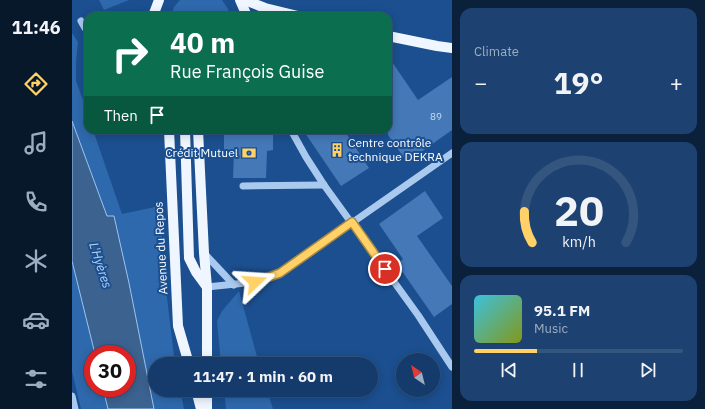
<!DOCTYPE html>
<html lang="en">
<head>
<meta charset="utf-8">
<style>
	:root { --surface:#143b6b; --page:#1d4271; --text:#f1f3f6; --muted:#9dadc1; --line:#33557e; --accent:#ffd166 }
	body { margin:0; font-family:"IBM Plex Sans",sans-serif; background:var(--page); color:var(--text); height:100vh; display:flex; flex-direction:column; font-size:15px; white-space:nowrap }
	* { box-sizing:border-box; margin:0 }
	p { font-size:13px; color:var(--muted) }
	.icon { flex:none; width:22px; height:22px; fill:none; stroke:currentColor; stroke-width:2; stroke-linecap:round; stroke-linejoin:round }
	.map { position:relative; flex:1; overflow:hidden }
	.details { display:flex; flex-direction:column; gap:8px; padding:8px; background:#0b203b; width:253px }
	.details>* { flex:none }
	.top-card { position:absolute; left:12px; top:12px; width:308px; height:122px; border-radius:12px; box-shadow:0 2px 10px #0003,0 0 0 1px var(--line); background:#0b6e4f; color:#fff; overflow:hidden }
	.needle { width:26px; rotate:325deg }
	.buttons { position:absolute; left:324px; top:353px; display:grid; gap:8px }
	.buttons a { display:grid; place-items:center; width:44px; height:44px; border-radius:50%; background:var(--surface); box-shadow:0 2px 10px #0003,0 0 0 1px var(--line); font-size:20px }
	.speed { position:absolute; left:12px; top:345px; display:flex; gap:8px; font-size:20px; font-weight:700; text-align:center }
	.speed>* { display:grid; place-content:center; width:52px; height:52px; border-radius:50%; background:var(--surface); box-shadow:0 2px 10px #0003,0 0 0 1px var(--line); line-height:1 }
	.speed .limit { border:6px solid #d22; background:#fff; color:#111 }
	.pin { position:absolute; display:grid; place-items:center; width:34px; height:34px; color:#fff; margin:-17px; border:2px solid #fff; border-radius:50%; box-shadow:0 1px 4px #0007 }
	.me { position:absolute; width:44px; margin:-22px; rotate:70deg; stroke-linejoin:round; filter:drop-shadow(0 0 3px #0008) }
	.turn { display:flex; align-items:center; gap:14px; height:84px; padding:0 20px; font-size:18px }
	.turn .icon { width:52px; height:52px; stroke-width:2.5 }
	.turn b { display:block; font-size:28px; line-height:34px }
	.then { display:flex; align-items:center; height:38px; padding:0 20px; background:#0003; gap:8px; font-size:15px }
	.big { font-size:30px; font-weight:700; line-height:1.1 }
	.details .card { flex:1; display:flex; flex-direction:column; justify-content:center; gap:6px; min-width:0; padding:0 14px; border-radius:12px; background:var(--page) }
	.details .dial { align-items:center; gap:0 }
	.dial svg { height:104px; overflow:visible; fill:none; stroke:var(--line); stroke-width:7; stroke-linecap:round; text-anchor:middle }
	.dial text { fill:var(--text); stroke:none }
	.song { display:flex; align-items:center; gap:12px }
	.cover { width:48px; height:48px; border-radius:6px; background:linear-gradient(135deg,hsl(190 70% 55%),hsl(70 70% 35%)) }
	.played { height:4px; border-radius:2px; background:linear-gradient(90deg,var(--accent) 30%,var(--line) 30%) }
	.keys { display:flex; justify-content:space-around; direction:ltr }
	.heat { display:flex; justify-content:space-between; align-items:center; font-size:22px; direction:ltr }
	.trip { position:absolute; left:76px; top:357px; width:230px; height:40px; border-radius:20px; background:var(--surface); box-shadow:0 2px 10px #0003,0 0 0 1px var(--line); font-weight:700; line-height:40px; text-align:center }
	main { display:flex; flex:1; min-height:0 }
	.dock { display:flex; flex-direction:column; width:72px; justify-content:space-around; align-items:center; background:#08182b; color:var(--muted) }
	.dock .icon { width:28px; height:28px }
	.dock .active { color:var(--accent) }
	.dock b { font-size:18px; color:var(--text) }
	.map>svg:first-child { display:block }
</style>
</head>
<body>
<main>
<nav class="dock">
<b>11:46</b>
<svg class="icon active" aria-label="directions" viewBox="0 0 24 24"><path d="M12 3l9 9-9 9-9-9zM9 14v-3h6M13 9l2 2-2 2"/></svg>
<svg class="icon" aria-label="music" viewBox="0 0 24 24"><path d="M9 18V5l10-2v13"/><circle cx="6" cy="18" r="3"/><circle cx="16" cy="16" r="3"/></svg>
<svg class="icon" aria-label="phone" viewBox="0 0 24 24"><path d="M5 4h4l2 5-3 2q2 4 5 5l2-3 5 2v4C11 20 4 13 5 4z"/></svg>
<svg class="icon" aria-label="climate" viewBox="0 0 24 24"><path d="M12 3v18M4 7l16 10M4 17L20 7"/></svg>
<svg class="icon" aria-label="car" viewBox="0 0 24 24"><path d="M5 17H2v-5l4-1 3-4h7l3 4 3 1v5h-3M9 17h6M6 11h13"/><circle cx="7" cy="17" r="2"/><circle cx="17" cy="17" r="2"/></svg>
<svg class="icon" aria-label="filters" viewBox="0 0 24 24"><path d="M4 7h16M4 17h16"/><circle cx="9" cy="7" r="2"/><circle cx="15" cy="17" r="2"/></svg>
</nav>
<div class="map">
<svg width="380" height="409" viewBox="0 0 380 409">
	<rect width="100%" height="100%" fill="#1b4f8f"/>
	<g fill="#2e69ad">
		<polygon points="27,0 57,0 32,10"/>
		<polygon points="108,0 150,0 156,9 158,16 99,16 102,7"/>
		<polygon points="0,33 6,42 4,62 4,81 16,114 16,130 21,130 50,214 92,205 90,237 93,281 103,364 83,364 83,390 108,390 112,409 81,409 42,216 35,217 0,121"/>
		<polygon points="0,261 23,354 21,354 21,388 31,388 36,409 9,409 0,371"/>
		<polygon points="167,291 186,360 187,364 149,364 145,321 150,311"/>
		<polygon points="152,390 195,390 201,409 154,409"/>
	</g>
	<polygon fill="#3c6290" stroke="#9cc4f0" points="0,121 35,216 42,216 57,283 82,409 36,409 31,388 55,388 55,354 23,354 0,261"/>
	<g fill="#4478b7">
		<polygon points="316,56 346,100 380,77 380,130 335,162 316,135"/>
		<polygon points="152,130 201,130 201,150 195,151 194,178 161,178 162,151 152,152"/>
		<polygon points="231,130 272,130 297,168 269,186"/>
		<polygon points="353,191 371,218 345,236 380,286 380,304 362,317 325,264 331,259 307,224"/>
	</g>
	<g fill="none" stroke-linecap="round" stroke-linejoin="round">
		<g stroke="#a9c9ee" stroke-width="7">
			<polyline points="9,21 13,28 16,31"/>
			<polyline points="219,130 234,157 252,185 346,315 380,367"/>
			<polyline points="171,186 252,185"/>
			<polyline points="132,253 162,285"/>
			<polyline points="135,287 183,282 208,273 380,153"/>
			<polyline points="0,396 3,409"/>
		</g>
		<g stroke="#f0f6ff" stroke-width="10">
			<polyline points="168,0 175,16"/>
			<polyline points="173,0 193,8 226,16"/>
			<polyline points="81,16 87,0"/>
			<polyline points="316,36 365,46 380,48"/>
			<polyline points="97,130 106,326 117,364"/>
			<polyline points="113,130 117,258 124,272 135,287"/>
			<polyline points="126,130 132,253 135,287 135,364"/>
			<polyline points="124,390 129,409"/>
			<polyline points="135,390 135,409"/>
		</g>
	</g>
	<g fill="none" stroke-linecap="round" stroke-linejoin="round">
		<defs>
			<polyline id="route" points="183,282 208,273 280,222 313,269"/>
		</defs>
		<use href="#route" stroke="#a68842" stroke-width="10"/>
		<use href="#route" stroke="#ffd166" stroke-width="7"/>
	</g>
	<defs>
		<symbol id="building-bare" viewBox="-9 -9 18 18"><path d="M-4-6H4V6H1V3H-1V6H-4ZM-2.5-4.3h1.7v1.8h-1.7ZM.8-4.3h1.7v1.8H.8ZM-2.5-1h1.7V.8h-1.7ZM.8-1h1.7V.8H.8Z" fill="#ffd166" stroke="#1b4f8f" stroke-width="2.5" paint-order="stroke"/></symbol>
		<symbol id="bank-bare" viewBox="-9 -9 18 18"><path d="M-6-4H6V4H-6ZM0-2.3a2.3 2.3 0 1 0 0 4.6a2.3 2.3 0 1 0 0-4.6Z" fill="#ffd166" stroke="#1b4f8f" stroke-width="2.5" paint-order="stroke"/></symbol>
	</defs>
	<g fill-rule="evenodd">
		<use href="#building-bare" x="255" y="140" width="20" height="20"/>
		<use href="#bank-bare" x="167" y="143" width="20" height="20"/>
	</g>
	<g text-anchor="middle" stroke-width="4" stroke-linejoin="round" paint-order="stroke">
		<g font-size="10" fill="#d0dded">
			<text x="364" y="120">89</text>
		</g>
		<g font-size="12" fill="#fff" stroke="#1b4f8f" text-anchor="start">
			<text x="276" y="147">Centre contrôle<tspan x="276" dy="14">technique DEKRA</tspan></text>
			<text x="166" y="157" text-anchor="end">Crédit Mutuel</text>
		</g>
		<g font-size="12" fill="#fff" stroke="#1b4f8f">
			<text transform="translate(89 248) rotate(-93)" y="4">Avenue du Repos</text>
		</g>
		<g font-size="13" font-style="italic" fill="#b5d3f5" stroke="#1b4f8f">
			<text transform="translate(29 265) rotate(72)" y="5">L'Hyères</text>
		</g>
	</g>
</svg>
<div class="buttons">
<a><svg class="needle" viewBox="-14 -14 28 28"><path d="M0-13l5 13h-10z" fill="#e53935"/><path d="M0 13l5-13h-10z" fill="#9dadc1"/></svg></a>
</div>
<div class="speed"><div class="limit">30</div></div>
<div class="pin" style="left:313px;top:269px;background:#d93025"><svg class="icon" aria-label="arrive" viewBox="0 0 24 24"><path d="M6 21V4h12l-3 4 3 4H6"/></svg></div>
<svg class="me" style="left:183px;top:282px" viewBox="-20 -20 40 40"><path d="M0-17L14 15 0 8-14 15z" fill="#ffd166" stroke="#fff" stroke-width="4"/></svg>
<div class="trip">11:47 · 1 min · 60 m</div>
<div class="top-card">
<div class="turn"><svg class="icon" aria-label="right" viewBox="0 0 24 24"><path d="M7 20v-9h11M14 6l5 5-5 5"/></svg><div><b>40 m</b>Rue François Guise</div></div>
<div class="then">Then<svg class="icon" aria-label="arrive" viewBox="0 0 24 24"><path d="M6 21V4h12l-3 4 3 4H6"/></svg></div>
</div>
</div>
<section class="details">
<div class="card"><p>Climate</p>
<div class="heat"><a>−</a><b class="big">19°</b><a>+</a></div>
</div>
<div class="card dial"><svg viewBox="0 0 100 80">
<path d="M14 69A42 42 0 1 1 86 69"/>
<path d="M14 69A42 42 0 0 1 8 45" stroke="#ffd166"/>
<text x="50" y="56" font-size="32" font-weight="700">20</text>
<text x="50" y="72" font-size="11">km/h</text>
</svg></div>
<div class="card">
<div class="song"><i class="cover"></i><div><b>95.1 FM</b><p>Music</p></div></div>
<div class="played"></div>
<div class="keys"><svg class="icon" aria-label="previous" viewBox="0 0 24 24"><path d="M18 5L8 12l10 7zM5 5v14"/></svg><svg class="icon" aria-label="pause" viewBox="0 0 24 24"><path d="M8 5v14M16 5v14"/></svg><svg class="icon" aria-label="next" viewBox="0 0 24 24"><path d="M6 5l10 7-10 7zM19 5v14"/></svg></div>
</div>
</section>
</main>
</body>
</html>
